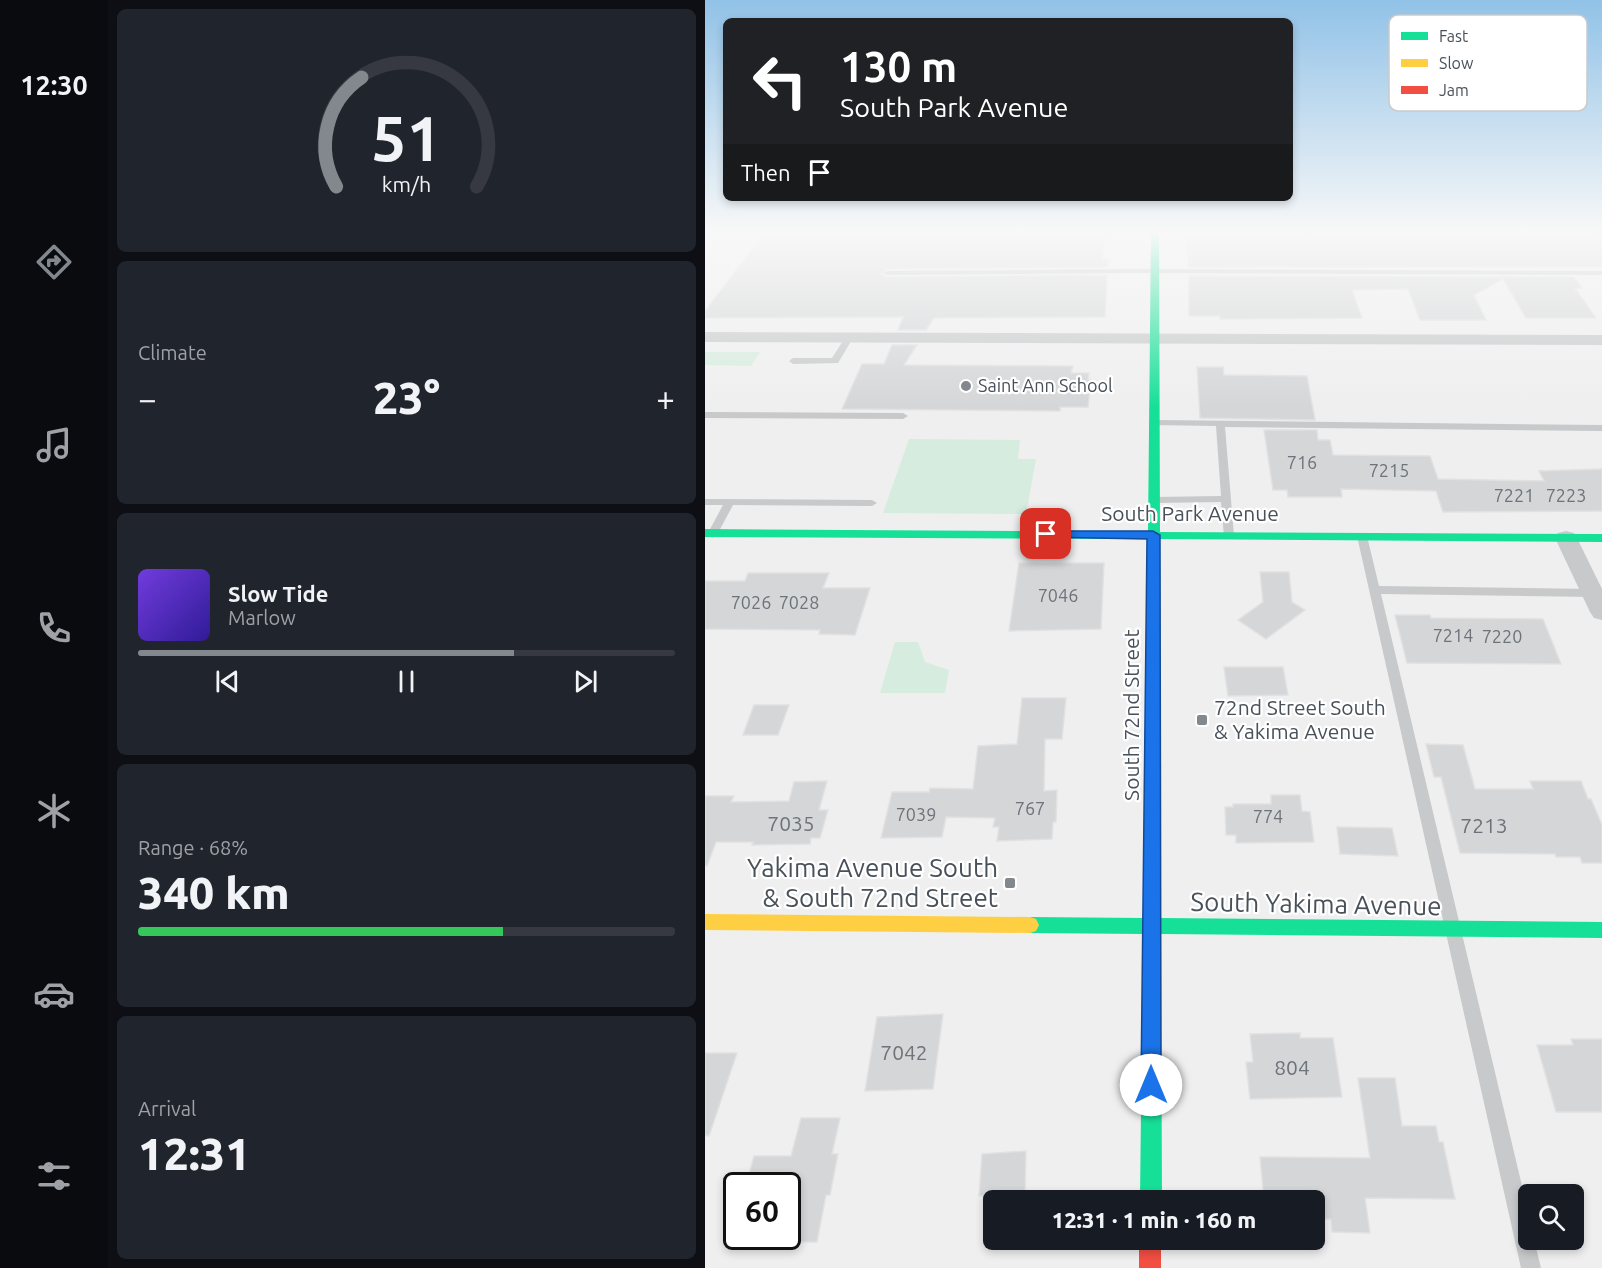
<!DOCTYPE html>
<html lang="en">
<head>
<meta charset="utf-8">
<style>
	:root { --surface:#171b24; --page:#20242c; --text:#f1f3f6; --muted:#9ea1a6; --line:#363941; --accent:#82888e }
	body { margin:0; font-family:Ubuntu,sans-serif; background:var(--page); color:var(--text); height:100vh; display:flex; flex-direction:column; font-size:22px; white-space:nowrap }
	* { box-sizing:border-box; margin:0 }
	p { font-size:20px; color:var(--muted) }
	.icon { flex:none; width:33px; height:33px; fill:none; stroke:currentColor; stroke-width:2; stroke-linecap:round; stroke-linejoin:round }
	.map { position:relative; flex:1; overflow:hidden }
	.sheet { display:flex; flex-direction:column; gap:9px; padding:9px; background:#0d0f14; width:597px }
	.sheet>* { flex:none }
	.top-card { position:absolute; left:18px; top:18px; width:570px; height:183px; border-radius:9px; box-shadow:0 3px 9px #0003; background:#202124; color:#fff; overflow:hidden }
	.fabs { position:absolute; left:813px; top:1184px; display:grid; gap:12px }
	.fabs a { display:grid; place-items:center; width:66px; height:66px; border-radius:9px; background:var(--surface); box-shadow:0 3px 9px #0003; font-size:30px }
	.speed { position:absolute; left:18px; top:1172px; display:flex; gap:12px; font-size:30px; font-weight:700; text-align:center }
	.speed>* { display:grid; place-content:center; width:78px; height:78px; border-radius:50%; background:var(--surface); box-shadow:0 3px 9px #0003; line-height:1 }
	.speed .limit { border:3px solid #111; border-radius:9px; background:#fff; color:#111 }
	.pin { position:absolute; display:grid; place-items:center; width:51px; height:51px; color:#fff; margin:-26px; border-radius:12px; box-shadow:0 3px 9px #0006 }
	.me { position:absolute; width:66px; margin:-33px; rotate:0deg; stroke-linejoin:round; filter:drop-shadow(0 0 4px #0008) }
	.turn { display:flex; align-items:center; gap:21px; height:126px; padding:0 18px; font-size:27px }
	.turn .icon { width:78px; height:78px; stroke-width:2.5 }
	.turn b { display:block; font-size:42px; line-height:51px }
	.then { display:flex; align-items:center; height:57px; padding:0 18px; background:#0003; gap:12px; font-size:22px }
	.big { font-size:45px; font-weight:800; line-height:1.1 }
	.sheet .widget { flex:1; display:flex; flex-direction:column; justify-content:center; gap:9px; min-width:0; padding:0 21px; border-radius:9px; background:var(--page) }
	.sheet .dial { align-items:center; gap:0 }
	.dial svg { height:156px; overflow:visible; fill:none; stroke:var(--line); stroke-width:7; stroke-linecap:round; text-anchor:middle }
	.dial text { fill:var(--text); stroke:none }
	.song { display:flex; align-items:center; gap:18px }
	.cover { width:72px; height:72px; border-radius:9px; background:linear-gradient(135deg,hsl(260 70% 55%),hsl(250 70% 35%)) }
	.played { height:6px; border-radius:3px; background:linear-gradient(90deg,var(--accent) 70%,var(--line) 70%) }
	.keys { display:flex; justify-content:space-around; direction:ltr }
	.heat { display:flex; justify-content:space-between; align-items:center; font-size:33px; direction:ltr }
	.charge { height:9px; border-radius:4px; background:linear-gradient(90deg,#34c759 68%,var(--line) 0) }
	.trip { position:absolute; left:278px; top:1190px; width:342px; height:60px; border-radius:9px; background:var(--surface); box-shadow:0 3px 9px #0003; font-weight:800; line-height:60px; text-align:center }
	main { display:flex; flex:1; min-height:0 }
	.tab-bar { display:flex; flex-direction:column; width:108px; justify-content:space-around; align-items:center; background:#090b0e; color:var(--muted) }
	.tab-bar .icon { width:42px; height:42px }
	.tab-bar .current { color:var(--accent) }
	.tab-bar b { font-size:27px; color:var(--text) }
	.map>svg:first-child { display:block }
</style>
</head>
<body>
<main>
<nav class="tab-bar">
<b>12:30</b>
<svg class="icon current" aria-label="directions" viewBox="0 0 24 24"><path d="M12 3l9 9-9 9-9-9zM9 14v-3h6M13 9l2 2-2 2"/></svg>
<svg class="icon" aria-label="music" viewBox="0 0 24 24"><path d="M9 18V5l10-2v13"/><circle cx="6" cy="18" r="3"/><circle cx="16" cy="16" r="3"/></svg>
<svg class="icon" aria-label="phone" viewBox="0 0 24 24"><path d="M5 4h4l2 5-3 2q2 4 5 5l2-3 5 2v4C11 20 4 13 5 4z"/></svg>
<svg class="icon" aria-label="climate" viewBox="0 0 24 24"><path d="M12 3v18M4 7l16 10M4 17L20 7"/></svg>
<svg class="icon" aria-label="car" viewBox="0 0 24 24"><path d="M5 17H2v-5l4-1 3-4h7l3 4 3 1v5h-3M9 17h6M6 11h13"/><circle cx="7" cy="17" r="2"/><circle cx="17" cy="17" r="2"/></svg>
<svg class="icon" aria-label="filters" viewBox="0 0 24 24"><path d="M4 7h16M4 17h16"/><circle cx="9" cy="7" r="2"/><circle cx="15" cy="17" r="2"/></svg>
</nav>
<section class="sheet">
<div class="widget dial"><svg viewBox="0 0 100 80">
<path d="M14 69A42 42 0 1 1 86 69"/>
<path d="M14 69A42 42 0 0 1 27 13" stroke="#82888e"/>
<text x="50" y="56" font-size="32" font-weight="700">51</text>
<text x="50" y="72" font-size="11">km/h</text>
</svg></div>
<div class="widget"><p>Climate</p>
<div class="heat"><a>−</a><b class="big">23°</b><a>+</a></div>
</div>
<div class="widget">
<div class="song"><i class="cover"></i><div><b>Slow Tide</b><p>Marlow</p></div></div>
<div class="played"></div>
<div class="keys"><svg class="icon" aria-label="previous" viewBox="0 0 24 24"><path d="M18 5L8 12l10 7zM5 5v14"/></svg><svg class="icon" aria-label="pause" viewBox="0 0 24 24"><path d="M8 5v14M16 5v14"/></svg><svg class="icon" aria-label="next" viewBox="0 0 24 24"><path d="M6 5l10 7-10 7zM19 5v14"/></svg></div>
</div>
<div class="widget"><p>Range · 68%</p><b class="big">340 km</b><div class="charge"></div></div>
<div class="widget"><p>Arrival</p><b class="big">12:31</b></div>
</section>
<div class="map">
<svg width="897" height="1268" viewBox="0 0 897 1268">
	<rect width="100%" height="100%" fill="#efefef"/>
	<g fill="#d6ecdf">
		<polygon points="0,352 55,352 46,366 0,365"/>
		<polygon points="204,439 315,440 313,459 331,459 321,514 178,513"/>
		<polygon points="190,642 213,642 220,662 244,670 240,693 175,693"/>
	</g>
	<g fill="#d5d6d8" stroke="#e1e1e2" stroke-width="1.5">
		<polygon points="351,231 401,231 397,259 403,259 403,267 182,269 176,274 182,277 402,275 400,317 229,318 221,330 193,330 198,317 0,318 0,311 57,236 319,237 320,233 351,233"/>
		<polygon points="480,234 592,235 593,239 723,238 722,236 897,239 897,267 484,267"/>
		<polygon points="484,276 869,277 877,288 870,288 891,318 821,318 798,279 769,295 781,320 715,320 703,289 700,289 647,290 657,318 515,319 515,316 484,316"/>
		<polygon points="187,345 212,345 199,365 368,366 366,373 384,373 383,380 386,380 383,407 355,407 355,411 137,409 157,364 179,364"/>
		<polygon points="492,367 518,367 519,375 602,376 610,420 495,418"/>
		<polygon points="559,430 612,430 613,440 625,440 628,455 725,456 733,479 839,481 834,471 897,469 897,511 738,512 731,491 636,489 637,497 583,497 582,490 568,490"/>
		<polygon points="314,563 399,563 396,629 304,631"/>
		<polygon points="555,572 584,572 587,602 600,610 561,639 533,620 558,602"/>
		<polygon points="43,573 124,573 118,588 165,588 150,635 114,634 115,630 0,629 0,581 40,581"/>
		<polygon points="690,615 725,615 726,618 838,619 856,664 702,663"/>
		<polygon points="519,667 578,667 583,695 523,696"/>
		<polygon points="317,698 361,698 357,739 340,739 339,791 352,790 351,822 348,822 347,839 292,841 294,827 288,827 290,818 241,817 237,837 176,838 187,792 224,792 225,788 268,789 273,746 312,744"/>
		<polygon points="49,705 84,705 73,735 38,735"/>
		<polygon points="721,744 758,745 770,789 828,789 825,781 876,781 883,799 886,799 897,825 897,863 877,863 875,857 851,857 850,854 755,853 736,777 729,777"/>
		<polygon points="122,781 114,810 123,810 115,838 106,838 105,844 47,845 48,842 11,842 2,866 0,865 0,796 29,796 26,802 84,801 89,782"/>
		<polygon points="566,795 595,795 597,811 605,812 609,842 531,843 531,835 521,835 520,807 528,807 528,804 566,804"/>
		<polygon points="632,827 687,828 693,856 635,854"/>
		<polygon points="238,1014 228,1089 160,1091 172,1017"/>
		<polygon points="595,1033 595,1038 628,1038 637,1097 545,1099 541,1062 548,1062 545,1034"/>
		<polygon points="866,1039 897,1039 897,1112 851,1112 832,1045 868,1045"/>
		<polygon points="0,1053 32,1053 4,1136 0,1135"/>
		<polygon points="653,1078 690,1078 697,1126 731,1126 734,1142 738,1142 750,1199 660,1198 665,1233 627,1232 626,1219 609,1219 609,1200 559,1200 555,1157 665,1158"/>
		<polygon points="96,1118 135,1118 127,1154 133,1154 125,1195 121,1195 112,1242 82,1242 82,1185 41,1185 49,1156 86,1156"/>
		<polygon points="321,1151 320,1193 274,1196 277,1154"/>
	</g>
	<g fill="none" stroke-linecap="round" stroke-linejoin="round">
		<g fill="#c7c9ca" fill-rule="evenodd">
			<polygon points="423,269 897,271 897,275 423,273 182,275 178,273 182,271"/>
			<polygon points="141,336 148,338 133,363 88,364 84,361 88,358 127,358"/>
			<polygon points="0,412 198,413 203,416 198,419 0,418"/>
			<polygon points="449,420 897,425 897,431 520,427 529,536 524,539 519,536 516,502 449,503 444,500 449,497 516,496 511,426 446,425 444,423"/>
			<polygon points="0,499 167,500 172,503 167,506 28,505 13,533 8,536 3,533 18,505 0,505"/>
			<polygon points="657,533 662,536 674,586 888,589 894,593 888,597 676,594 824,1215 824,1239 829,1239 836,1268 816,1268 652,536"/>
		</g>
		<g fill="#c7c9ca" fill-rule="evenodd">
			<polygon points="0,332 897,335 897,345 0,342"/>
			<polygon points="861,531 869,533 872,538 897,589 897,620 889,618 885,612 850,538 853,533"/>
		</g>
		<g fill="#16e098" fill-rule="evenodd">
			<polygon points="446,230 454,230 455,532 897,534 897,542 455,539 453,545 445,545 443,539 0,537 0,529 443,532"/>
			<polygon points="448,772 453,774 456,778 456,918 897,922 897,938 456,934 457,1200 435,1200 438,934 325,933 319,931 316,925 319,919 325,917 439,918 440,778 443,774"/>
		</g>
		<g fill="#ffcf43" fill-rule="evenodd">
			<polygon points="449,538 455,542 456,778 453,782 448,784 443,782 440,778 443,542"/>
			<polygon points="0,914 325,917 331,919 334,925 331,931 325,933 0,930"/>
		</g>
		<rect fill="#f24e42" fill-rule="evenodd" x="434" y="1239" width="22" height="29"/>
	</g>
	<linearGradient id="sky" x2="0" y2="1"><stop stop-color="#91c2e7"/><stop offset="0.57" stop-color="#f8f8f8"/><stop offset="1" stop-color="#f8f8f8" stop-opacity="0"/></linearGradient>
	<rect width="897" height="407" fill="url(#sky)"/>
	<polygon fill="#1a73e8" stroke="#114b97" stroke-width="1.5" points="341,531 448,531 455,535 456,1085 453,1092 446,1095 439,1092 436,1085 442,539 337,537 337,532"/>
	<g fill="#82888e" stroke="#fff" stroke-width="2">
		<circle cx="261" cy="386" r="6"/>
		<rect x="491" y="714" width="12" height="12" rx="3"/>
		<rect x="299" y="877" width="12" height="12" rx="3"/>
	</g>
	<g text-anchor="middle" stroke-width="4.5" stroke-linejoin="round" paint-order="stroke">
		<g font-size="18" fill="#485059" stroke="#fff" text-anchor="start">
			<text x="273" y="392">Saint Ann School</text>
		</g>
		<g font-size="18" fill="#6d737a">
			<text x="597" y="469">716</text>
			<text x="684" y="477">7215</text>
			<text x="809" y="502">7221</text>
			<text x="861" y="502">7223</text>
			<text x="353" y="602">7046</text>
			<text x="46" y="609">7026</text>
			<text x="94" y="609">7028</text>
			<text x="748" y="642">7214</text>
			<text x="797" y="643">7220</text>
			<text x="325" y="815">767</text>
			<text x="211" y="821">7039</text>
			<text x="563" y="823">774</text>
		</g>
		<g font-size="21" fill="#485059" stroke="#fff">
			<text x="485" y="521">South Park Avenue</text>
			<text transform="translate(427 715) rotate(-90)" y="7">South 72nd Street</text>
		</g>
		<g font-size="21" fill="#485059" stroke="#fff" text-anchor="start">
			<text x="509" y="715">72nd Street South<tspan x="509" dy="24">&amp; Yakima Avenue</tspan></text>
		</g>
		<g font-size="21" fill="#6d737a">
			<text x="86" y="831">7035</text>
			<text x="779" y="833">7213</text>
			<text x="199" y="1060">7042</text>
			<text x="587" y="1075">804</text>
		</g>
		<g font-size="26" fill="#485059" stroke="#fff" text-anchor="end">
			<text x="293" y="877">Yakima Avenue South<tspan x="293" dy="30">&amp; South 72nd Street</tspan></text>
		</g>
		<g font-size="26" fill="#485059" stroke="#fff">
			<text transform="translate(611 904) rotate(1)" y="9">South Yakima Avenue</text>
		</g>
	</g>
	<rect x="684" y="15" width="198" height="96" rx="9" fill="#fff" stroke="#c8cacd" stroke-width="1.5"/>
	<rect x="696" y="32" width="27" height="8" fill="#16e098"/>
	<rect x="696" y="59" width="27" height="8" fill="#ffcf43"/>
	<rect x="696" y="86" width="27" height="8" fill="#f24e42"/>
	<g font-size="16" fill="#485059">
		<text x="734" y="42">Fast</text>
		<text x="734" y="69">Slow</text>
		<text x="734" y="96">Jam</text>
	</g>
</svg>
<div class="fabs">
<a><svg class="icon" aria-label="search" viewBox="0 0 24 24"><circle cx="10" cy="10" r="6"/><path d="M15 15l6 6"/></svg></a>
</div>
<div class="speed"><div class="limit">60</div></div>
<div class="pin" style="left:341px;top:534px;background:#d93025"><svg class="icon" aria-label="arrive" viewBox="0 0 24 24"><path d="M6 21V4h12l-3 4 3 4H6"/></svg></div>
<svg class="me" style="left:446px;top:1085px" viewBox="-20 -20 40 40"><circle r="19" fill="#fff"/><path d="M0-13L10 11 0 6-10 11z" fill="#1a73e8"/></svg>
<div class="trip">12:31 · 1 min · 160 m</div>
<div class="top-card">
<div class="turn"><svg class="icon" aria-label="left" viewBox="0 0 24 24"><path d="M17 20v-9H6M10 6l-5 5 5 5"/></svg><div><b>130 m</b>South Park Avenue</div></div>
<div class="then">Then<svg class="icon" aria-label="arrive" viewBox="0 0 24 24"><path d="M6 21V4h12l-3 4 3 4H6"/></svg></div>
</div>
</div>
</main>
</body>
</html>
